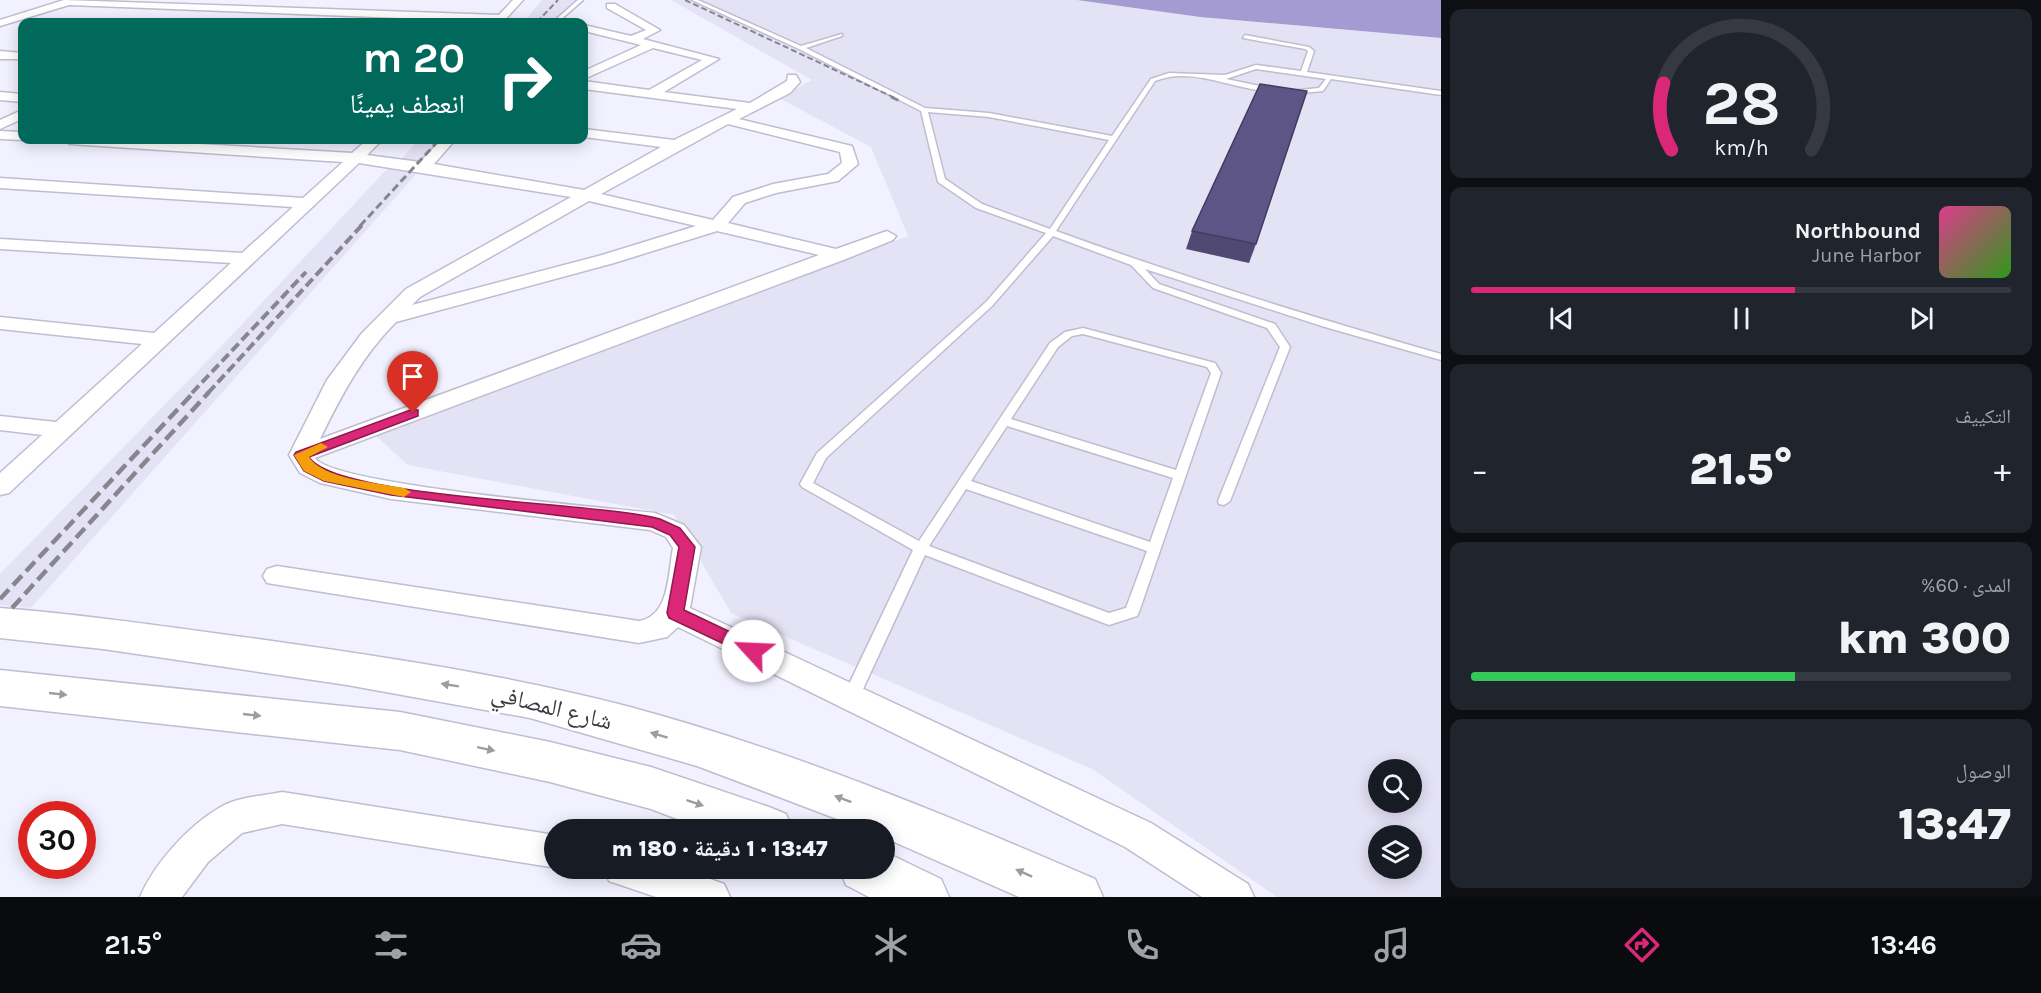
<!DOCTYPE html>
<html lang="ar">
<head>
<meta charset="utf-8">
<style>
	:root { --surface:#171b24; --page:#20242c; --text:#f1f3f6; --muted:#9ea1a6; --line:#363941; --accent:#db2777 }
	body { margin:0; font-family:Karla,"Noto Naskh Arabic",sans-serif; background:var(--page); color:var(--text); direction:rtl; height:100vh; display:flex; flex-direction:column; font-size:22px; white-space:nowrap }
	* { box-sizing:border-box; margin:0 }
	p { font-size:20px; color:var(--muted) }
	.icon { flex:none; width:33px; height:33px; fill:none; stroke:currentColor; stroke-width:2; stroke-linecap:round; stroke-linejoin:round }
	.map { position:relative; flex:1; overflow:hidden; direction:ltr }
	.panel { display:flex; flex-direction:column; gap:9px; padding:9px; background:#0d0f14; width:600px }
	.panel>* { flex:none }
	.guide { position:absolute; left:18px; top:18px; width:570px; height:126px; border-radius:12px; box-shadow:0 3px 15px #0003; direction:rtl; background:#00695c; color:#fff; overflow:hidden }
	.tools { position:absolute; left:1368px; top:759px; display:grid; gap:12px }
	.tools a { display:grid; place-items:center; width:54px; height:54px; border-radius:50%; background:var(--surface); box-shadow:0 3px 15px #0003; font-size:30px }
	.speed { position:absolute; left:18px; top:801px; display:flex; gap:12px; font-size:30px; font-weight:700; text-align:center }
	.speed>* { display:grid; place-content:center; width:78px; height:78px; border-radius:50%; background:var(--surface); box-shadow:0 3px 15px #0003; line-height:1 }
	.speed .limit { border:9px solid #d22; background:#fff; color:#111 }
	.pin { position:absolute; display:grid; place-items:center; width:51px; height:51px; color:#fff; margin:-62px -26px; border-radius:50% 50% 50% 0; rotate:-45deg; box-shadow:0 0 6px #0007 }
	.pin .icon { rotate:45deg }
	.me { position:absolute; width:66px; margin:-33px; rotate:295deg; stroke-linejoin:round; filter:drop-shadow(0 0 4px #0008) }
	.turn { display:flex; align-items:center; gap:21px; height:126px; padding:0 24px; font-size:27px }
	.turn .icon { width:78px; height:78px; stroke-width:2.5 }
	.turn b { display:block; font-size:42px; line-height:51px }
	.big { font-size:45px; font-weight:800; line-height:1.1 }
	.panel .widget { flex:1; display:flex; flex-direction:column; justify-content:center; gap:9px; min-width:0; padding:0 21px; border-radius:12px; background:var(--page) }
	.panel .dial { align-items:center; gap:0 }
	.dial svg { height:156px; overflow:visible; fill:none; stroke:var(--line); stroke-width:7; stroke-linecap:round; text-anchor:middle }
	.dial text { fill:var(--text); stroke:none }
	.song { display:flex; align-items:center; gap:18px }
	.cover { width:72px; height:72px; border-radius:9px; background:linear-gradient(135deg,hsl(330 70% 55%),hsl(110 70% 35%)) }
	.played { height:6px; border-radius:3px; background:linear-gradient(90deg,var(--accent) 60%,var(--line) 60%) }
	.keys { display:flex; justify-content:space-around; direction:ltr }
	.heat { display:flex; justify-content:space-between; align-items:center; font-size:33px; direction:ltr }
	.charge { height:9px; border-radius:4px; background:linear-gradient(90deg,#34c759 60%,var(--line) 0) }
	.trip { position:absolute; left:544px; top:819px; width:351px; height:60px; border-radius:30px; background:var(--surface); box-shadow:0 3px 15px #0003; font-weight:800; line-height:60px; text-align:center; direction:rtl }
	.dock { display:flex; height:96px; justify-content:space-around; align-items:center; background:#090b0e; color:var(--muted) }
	.dock .icon { width:42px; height:42px }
	.dock .active { color:var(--accent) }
	.dock b { font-size:27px; color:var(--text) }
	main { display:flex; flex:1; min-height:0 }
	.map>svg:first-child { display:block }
</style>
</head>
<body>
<main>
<section class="panel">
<div class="widget dial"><svg viewBox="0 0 100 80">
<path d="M14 69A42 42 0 1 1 86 69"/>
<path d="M14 69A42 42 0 0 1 10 35" stroke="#db2777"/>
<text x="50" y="56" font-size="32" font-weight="700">28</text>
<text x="50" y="72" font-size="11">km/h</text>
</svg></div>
<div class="widget">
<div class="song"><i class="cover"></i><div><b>Northbound</b><p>June Harbor</p></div></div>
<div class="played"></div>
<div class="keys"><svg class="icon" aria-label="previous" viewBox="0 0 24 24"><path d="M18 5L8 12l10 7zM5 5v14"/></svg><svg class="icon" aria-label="pause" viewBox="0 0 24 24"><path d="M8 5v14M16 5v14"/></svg><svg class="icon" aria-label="next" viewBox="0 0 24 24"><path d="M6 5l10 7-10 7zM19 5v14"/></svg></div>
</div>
<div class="widget"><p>التكييف</p>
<div class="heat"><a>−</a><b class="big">21.5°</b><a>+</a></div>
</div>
<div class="widget"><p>المدى · 60%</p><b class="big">300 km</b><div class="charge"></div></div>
<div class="widget"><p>الوصول</p><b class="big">13:47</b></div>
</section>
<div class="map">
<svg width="1441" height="897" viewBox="0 0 1441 897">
	<rect width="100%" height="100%" fill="#f2f1ff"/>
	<g fill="#e4e2f5" fill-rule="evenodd">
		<polygon points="542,0 577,0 551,22 524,22"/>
		<path d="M671 0H1077L1200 17 1441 38V897H1277L1092 769 731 613 674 515 408 465 376 436 908 236 871 147 779 98 812 80ZM1378 770H1412V802H1378ZM1378 836H1412V868H1378Z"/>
		<polygon points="419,140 447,140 426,163 401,159"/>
		<polygon points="387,169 416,174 31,608 0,605 0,574 215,353"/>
	</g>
	<polygon fill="#a39bd1" points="1077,0 1441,0 1441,38 1200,17"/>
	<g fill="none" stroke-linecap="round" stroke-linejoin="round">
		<defs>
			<g id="lane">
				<polygon points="578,0 583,0 558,22 553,22"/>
				<path d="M692 0H698L801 46 842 34V36L806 48 925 108 989 113 1112 136 1151 79 1169 73 1225 75 1256 65 1301 71 1308 51 1305 49 1243 38 1245 35 1309 47 1314 51 1307 72 1441 91V95L1331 79 1323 91 1292 94 1289 92 1290 91 1319 88 1326 79 1256 69 1226 79 1274 89V91C1237 92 1193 65 1155 81L1056 231C1183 277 1312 317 1441 354V360L1325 327 1145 269 1159 284 1275 324 1290 347 1230 501 1224 505 1219 504 1218 501 1280 347 1267 328 1153 288 1131 265 1053 236 992 306 826 458 813 483 919 541 1050 343 1065 332 1083 328 1215 363 1221 373 1139 612 1137 616 1109 625 925 555 857 702 851 703 845 702 843 697 913 550 802 487 800 484 817 453 986 302 1046 233 976 208 938 182 921 111 799 49ZM928 112 989 117 1109 140 1050 229 982 204 945 179ZM1083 334 1207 367 1211 373 1176 470 1011 419 1058 347 1072 336ZM1007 426 1173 478 1150 542 971 481ZM966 489 1147 551 1126 608 1109 613 929 546Z"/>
			</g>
			<g id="street">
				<polygon points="64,0 499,15 513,0 523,0 503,22 69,5 0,26 0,20"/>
				<path d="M607 4H615L660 30 643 39 719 59 664 92 750 103 787 81 788 75H796L800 82 790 93 739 119 852 146 858 164 838 181 776 193 745 203 728 223 836 249 887 231 896 236 893 240 846 259 315 458C332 485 608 508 655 513L684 525 701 547 690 608 1151 823 1248 884 1254 897H1202L1125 847 678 627 667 637 639 643 267 583 263 576 267 569 277 566 639 621C670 616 668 573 673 548L666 537 650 530 391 499 320 483 300 473 289 455 327 380 362 333 406 289 571 197 359 163 9 493 0 495V473L42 435 0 430V416L56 422 142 344 0 329V317L154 333 231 263 0 249V239L242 253 293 207 0 188V178L303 198 343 162 70 144 63 140H131L352 153 367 140H382L367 155 420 162 441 140H455L434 164 584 190 661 147 584 137V129L674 140 737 109 584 89V81L649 90 702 60 653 48 584 79V71L641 45 584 31V25L631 36 646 30 607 8ZM728 124 840 152 842 163 828 174 773 184 733 197 713 220 601 194ZM589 201 696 226 602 255 412 305 420 297ZM717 231 819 255 320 439C341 396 362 356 396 322L614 263Z"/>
				<polygon points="0,51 22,53 22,59 0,59"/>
				<polygon points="0,92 22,94 22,102 0,100"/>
				<polygon points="22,110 22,119 0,129 0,120"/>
				<polygon points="0,131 22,132 22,140 25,140 22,140 0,139"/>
				<path d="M282 792 555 835 557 868 282 824 242 833 208 862 182 897H140C154 864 188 826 219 808 236 797 262 796 282 792Z"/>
				<polygon points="604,868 680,868 724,884 730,897 656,897 609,881"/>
			</g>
			<g id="secondary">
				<path d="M0 608C91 615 181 629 272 641 392 658 512 676 630 707 790 750 944 814 1095 879L1103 897H1019L885 838V830H866L697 766 530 718 347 685 103 649 0 638Z"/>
				<polygon points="0,670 400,712 550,742 651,767 769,807 786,814 793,830 706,830 651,809 550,782 400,750 0,706"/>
				<polygon points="885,852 941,879 949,897 869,897 846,885 839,868 885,868"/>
			</g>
		</defs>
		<use href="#lane" stroke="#bfbdce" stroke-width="3"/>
		<use href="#street" stroke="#bfbdce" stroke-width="3"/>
		<use href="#secondary" stroke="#bfbdce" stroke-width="3"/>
		<use href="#lane" fill="#fff" fill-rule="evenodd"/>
		<use href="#street" fill="#fff" fill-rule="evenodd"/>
		<use href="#secondary" fill="#fff" fill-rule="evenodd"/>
		<g stroke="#878690" stroke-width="2" stroke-dasharray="6 3" stroke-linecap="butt">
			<polyline points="685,0 895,98"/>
			<polyline points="537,22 558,0"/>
		</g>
		<g stroke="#878690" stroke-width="3" stroke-dasharray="8 4" stroke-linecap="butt">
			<polyline points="891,97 900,101"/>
			<polyline points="360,226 439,140"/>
		</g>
		<g stroke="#878690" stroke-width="4" stroke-dasharray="10 4.5" stroke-linecap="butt">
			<polyline points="192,393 306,272"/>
			<polyline points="208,393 362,225"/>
		</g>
		<g stroke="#878690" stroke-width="4.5" stroke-dasharray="13 6" stroke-linecap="butt">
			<polyline points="0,599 194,392"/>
			<polyline points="12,608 209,392"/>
		</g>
	</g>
	<polygon fill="#504973" points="1192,231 1256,244 1249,263 1186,249"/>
	<polygon fill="#5d5586" stroke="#413c5e" stroke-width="1.5" points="1260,84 1307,91 1256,244 1192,231"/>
	<defs><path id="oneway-solid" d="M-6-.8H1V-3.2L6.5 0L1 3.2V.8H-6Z" transform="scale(1.5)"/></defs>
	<g fill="#9d9ca0">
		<use href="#oneway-solid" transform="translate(450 685) rotate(-171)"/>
		<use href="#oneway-solid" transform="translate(58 694) rotate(6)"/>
		<use href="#oneway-solid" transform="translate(252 715) rotate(6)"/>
		<use href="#oneway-solid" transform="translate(659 735) rotate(-163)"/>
		<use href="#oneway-solid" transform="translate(486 749) rotate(12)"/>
		<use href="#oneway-solid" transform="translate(843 799) rotate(-159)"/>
		<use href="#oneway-solid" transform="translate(695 803) rotate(18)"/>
		<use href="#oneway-solid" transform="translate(1024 873) rotate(-156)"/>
	</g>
	<path fill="#db2777" stroke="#8e194d" stroke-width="1.5" d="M413 409 418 410V416L309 457C335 499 600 502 660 519L680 528 695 547 684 610 760 646 762 651 760 655H747L669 618 667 613 679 547 670 535 652 527 391 495 324 481 304 471 294 455 296 452Z"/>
	<path fill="#f59e0b" d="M321 443 328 447 309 457C323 479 378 483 404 488L411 492 404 497 324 481 304 471 294 455Z"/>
	<g text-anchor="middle" stroke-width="6" stroke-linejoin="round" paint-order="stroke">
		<g font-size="24" fill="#3b3a41" stroke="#fff">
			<text transform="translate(552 707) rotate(14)" y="8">شارع المصافي</text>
		</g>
	</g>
</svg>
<div class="tools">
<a><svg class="icon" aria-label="search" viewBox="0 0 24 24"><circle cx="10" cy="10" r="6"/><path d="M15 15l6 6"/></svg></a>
<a><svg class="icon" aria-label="layers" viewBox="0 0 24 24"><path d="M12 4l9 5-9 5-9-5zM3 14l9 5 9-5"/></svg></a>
</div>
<div class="speed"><div class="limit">30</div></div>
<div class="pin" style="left:413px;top:413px;background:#d93025"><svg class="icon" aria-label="arrive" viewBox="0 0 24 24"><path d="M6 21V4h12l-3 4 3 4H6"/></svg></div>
<svg class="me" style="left:753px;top:651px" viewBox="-20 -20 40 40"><circle r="19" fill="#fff"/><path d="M0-13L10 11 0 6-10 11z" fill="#db2777"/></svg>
<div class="trip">13:47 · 1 دقيقة · 180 m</div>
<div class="guide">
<div class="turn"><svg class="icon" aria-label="right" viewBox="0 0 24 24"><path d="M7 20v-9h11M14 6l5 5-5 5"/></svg><div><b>20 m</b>انعطف يمينًا</div></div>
</div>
</div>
</main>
<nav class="dock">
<b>13:46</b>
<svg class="icon active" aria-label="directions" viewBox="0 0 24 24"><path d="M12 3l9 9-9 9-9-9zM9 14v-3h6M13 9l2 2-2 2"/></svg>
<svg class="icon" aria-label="music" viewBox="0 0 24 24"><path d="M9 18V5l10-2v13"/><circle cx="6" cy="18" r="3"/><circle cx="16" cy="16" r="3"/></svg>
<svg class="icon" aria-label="phone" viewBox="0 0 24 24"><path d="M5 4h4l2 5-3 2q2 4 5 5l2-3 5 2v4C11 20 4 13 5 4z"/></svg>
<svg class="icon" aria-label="climate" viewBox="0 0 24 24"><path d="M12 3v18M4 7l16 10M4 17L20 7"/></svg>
<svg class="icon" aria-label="car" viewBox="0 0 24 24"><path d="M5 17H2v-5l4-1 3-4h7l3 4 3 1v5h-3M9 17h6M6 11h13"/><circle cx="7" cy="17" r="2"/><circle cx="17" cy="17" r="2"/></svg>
<svg class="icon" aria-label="filters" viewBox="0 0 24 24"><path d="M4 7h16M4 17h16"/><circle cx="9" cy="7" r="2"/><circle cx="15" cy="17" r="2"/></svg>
<b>21.5°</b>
</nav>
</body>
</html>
